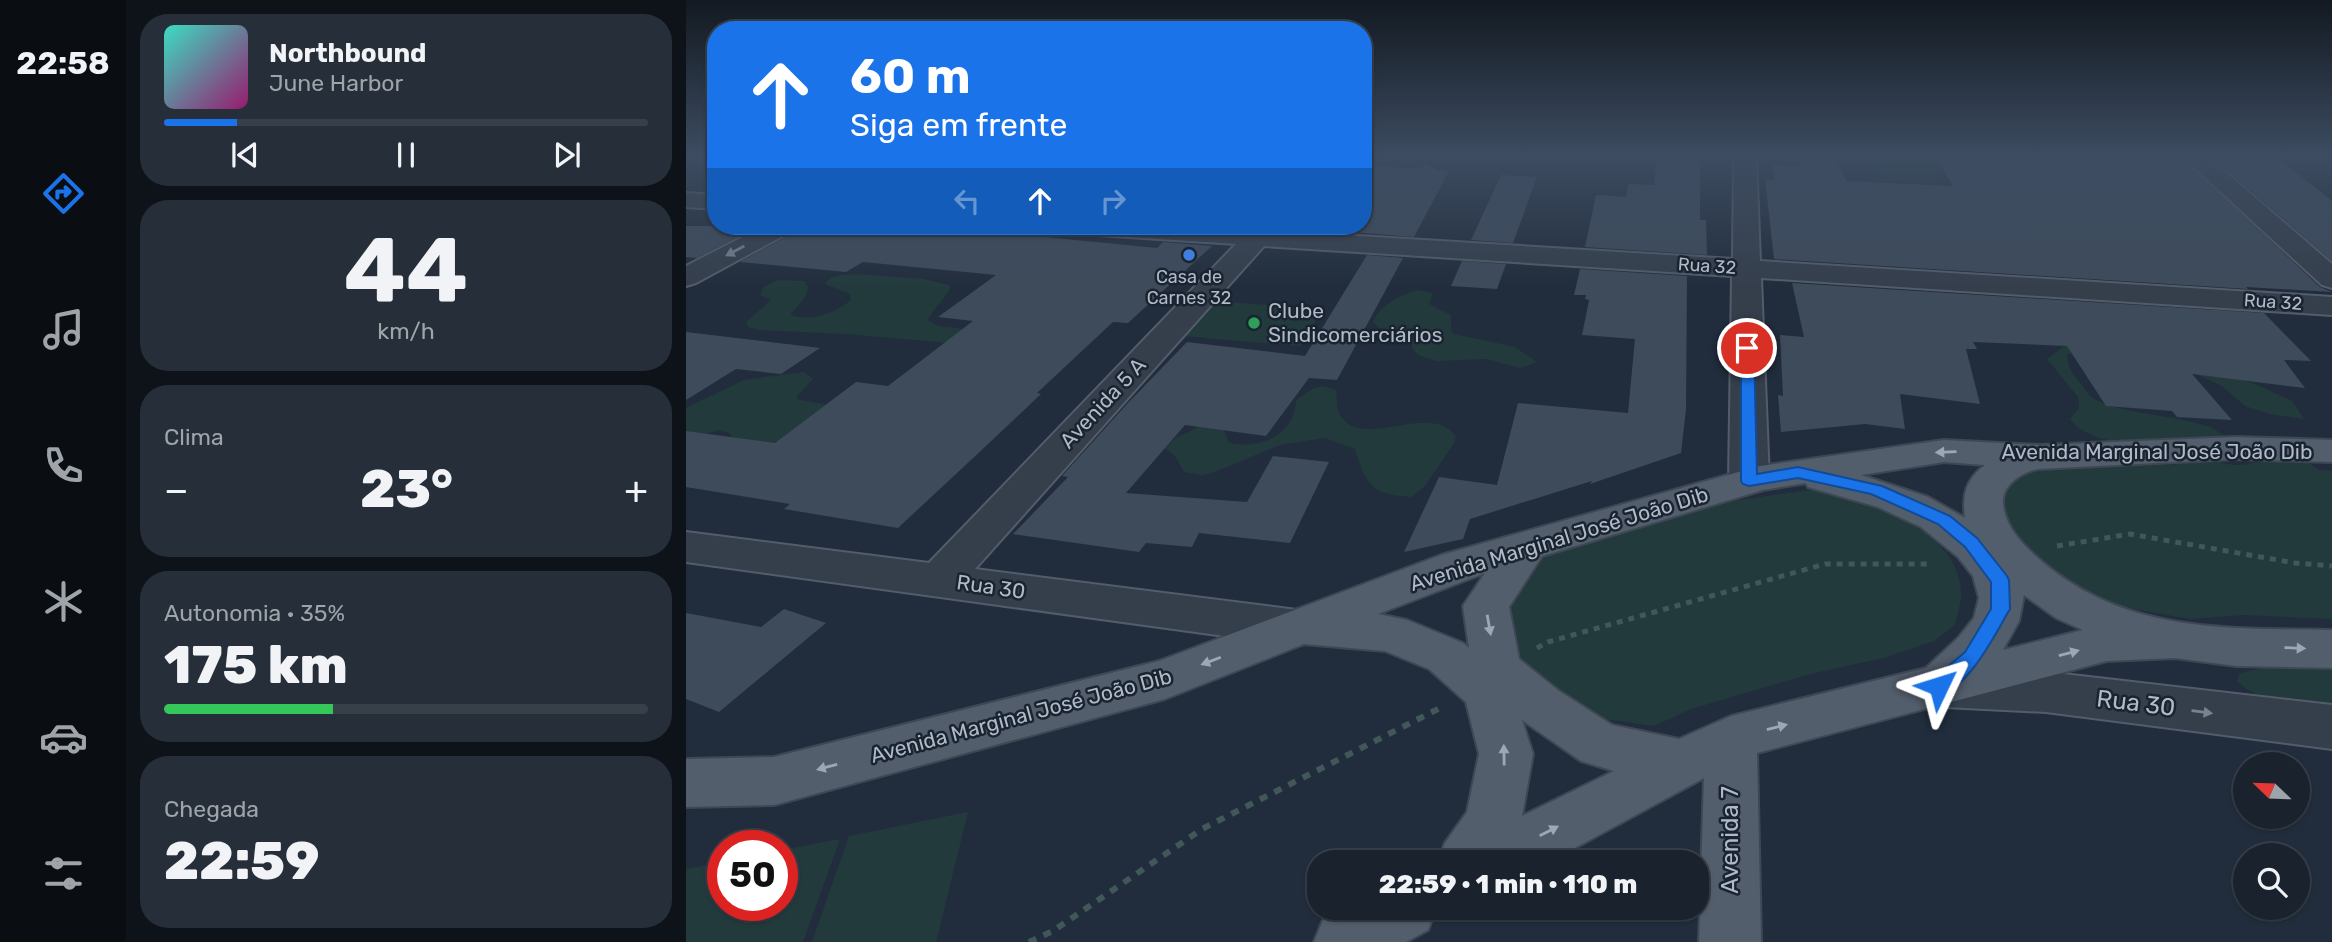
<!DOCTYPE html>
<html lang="pt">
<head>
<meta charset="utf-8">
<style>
	:root { --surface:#19222d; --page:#262f39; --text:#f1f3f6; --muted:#9fa4aa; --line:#373f49; --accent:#1a73e8 }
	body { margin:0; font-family:Rubik,sans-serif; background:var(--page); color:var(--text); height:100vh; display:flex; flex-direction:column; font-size:26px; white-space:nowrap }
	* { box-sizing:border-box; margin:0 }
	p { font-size:23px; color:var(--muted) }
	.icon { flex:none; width:38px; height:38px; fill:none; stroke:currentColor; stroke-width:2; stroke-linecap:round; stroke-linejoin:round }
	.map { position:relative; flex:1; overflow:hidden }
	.panel { display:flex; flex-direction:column; gap:14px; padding:14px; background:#0e1319; width:560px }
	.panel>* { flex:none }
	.banner { position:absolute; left:21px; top:21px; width:665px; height:214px; border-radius:28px; box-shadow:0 2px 5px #0004,0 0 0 2px var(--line); background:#1a73e8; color:#fff; overflow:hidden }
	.needle { width:46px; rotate:293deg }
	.fabs { position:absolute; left:1547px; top:752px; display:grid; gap:14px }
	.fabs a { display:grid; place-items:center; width:77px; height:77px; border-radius:50%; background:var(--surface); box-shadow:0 2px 5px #0004,0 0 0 2px var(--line); font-size:35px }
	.speed { position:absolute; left:21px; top:830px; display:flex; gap:14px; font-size:35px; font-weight:700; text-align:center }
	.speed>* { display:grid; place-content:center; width:91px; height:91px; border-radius:50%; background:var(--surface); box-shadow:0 2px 5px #0004,0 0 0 2px var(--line); line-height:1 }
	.speed .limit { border:10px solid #d22; background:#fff; color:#111 }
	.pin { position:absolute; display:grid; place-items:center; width:60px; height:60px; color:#fff; margin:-30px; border:4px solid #fff; border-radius:50%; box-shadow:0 2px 7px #0007 }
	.me { position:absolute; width:77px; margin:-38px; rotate:49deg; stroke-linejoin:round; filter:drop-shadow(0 0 5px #0008) }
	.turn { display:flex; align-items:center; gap:24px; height:147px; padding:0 28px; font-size:32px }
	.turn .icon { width:91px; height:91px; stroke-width:2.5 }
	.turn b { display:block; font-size:49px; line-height:60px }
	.lanes { display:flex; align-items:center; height:66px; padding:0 28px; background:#0003; justify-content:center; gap:35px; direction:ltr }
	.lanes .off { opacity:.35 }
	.big { font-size:52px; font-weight:800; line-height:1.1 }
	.panel .card { flex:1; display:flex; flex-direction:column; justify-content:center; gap:10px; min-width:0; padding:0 24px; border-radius:28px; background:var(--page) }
	.panel .dial { align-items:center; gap:0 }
	.dial b { font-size:91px; line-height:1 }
	.song { display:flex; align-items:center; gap:21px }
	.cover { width:84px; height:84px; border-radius:10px; background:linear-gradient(135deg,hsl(170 70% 55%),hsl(320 70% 35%)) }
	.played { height:7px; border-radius:4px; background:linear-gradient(90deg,var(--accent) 15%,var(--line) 15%) }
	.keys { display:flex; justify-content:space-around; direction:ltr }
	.heat { display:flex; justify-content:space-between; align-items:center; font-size:38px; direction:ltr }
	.charge { height:10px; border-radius:5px; background:linear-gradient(90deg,#34c759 35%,var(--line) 0) }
	.trip { position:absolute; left:621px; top:850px; width:402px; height:70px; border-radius:28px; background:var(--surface); box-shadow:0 2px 5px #0004,0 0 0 2px var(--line); font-weight:800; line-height:70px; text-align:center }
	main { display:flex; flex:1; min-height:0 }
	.dock { display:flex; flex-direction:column; width:126px; justify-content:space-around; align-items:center; background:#0a0e12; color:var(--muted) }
	.dock .icon { width:49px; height:49px }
	.dock .active { color:var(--accent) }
	.dock b { font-size:32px; color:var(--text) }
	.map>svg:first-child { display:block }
</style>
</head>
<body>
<main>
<nav class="dock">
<b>22:58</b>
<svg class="icon active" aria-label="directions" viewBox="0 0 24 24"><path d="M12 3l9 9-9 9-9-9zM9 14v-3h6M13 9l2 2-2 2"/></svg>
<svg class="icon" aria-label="music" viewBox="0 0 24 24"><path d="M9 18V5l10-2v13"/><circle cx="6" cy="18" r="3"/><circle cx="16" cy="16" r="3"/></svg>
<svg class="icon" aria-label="phone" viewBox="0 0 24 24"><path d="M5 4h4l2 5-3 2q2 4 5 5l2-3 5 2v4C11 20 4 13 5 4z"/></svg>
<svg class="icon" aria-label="climate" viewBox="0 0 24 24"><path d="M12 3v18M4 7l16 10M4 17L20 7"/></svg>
<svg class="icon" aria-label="car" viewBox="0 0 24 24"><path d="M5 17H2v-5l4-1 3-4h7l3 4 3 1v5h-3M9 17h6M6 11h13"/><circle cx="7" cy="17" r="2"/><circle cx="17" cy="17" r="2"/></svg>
<svg class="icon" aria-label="filters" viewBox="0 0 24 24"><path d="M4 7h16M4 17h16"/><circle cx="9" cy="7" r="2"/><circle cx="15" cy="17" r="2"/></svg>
</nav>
<section class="panel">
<div class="card">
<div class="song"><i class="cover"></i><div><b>Northbound</b><p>June Harbor</p></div></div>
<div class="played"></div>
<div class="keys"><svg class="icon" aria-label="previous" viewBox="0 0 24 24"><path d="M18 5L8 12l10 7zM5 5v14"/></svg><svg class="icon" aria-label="pause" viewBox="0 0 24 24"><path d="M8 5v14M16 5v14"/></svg><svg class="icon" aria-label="next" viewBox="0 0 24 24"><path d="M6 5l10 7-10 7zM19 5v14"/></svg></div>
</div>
<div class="card dial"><b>44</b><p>km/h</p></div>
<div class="card"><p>Clima</p>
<div class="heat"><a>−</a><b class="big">23°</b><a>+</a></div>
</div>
<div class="card"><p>Autonomia · 35%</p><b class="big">175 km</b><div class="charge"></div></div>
<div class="card"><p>Chegada</p><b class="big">22:59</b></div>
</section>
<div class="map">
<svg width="1646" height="942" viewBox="0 0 1646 942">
	<rect width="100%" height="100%" fill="#212d3c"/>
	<g fill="#233a3d">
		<polygon points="1163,156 1227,156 1234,161 1252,160 1265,173 1257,171 1251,175 1253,180 1240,183 1212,180 1205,192 1183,182 1193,175 1193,172 1162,165 1160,160"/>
		<path d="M172 274 238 279 263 285 264 288C258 300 248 307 242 320L252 326 279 329 263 343 160 334 73 330 63 327 60 322 85 300 74 295 77 287 93 280 118 281 122 287 120 296 104 315C124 322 148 314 165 300L164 294 139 284C147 273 159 275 172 274Z"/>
		<path d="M730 290 747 293 743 304 765 315V331L768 334 829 347 851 362 834 368 800 359 750 361 732 355 726 348 725 337 693 328 687 322C694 305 714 296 730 290Z"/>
		<polygon points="526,301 637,309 614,346 496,336"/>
		<path d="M1378 346 1482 355 1569 384 1606 401 1618 419 1584 414 1559 406 1536 386 1502 370 1405 351 1381 354C1381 367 1386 373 1394 383 1397 387 1401 393 1404 396 1431 418 1524 414 1539 438 1498 441 1411 456 1384 419L1393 408 1392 397 1361 359Z"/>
		<polygon points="118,372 127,379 110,397 114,400 160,408 86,446 54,450 44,433 33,430 0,440 0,408 58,380"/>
		<path d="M637 386 650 390C651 397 650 407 653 413 673 454 746 399 770 437L768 443 739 486 725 497C685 494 681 486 669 449L638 438 594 445 526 473 515 475 498 472 489 456 479 448 490 438 527 420 534 422 543 443C574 449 609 436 610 400L628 388Z"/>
		<path d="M1596 454 1616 458 1633 470 1646 471V619L1558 615 1504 619 1413 603 1325 547 1312 492 1326 475 1353 467 1489 465C1503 448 1534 466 1553 465 1567 465 1583 458 1596 454Z"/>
		<path d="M1132 489C1149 493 1168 496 1184 502 1222 515 1275 548 1275 593 1275 603 1271 615 1269 625L1248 641 1197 658 1124 674 1005 709 968 726 918 719 865 701 837 672 821 634V599L846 561 867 550 961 521 1037 502Z"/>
		<path d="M1574 668 1646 670V710C1615 705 1575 705 1551 681L1553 674Z"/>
		<polygon points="282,812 250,942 126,942 163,836"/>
		<polygon points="154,839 117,942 0,942 0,869 37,862 37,905 96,905 96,850"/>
	</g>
	<g fill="#3d4b5b">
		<polygon points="1249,156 1494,156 1634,287 1646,292 1560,287 1562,289 1088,259 1079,179 1088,180 1087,165 1114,167 1110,157 1149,158 1160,181 1267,186"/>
		<polygon points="1525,156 1590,156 1646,201 1646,261"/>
		<polygon points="971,158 1014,160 1014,220 1020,220 1021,255 899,247 910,195 940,197 942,184 968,185"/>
		<polygon points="738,163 751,170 763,171 728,237 667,232 671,226 677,226 677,165 735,169"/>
		<polygon points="815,175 851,177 827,243 785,240"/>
		<polygon points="0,226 73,226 11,258 0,257"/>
		<polygon points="113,226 195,230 202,226 285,230 471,248 477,242 526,246 442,323 427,322 351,393 355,394 300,446 212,528 98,509 104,504 0,487 0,431 89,443 170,382 202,386 287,321 252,317 310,275 177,262 160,272 54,262 107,233"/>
		<polygon points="681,255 717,258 651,380 623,378 580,436 499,425 440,493 561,502 587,456 643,462 604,543 513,533 506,547 460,543 453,552 327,534 382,477 376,476 441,404 501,342 619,356"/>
		<polygon points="776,261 820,264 811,289 765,286"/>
		<polygon points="894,269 1001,276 1000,409 995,453 904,484 906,481 784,519 777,539 718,552 753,477 811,485 832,403 942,413 949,339 896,335 903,300 899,299 900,295 888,295"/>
		<polygon points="1106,283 1578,313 1625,361 1598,360 1619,388 1506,374 1546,420 1491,417 1486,411 1420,406 1381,346 1287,342 1291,349 1280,349 1294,404 1214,394 1219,429 1179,424 1095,432 1092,395 1097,396 1094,335 1118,337"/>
		<polygon points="0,332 134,348 95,374 50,369 0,400"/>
		<polygon points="98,609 140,623 33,712 0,699 0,613 75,627"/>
	</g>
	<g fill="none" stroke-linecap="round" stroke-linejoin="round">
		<defs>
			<g id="minor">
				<polygon points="1048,156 1070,156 1074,261 1646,297 1646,315 1075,278 1083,481 1077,490 1063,493 1049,490 1043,481 1046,276 578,246 289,569 611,610 627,615 634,628 627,641 611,646 0,562 0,532 243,563 550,244 396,234 387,231 383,226 515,226 564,229 567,226 594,226 591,231 1047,259"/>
				<polygon points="1496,156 1521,156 1646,264 1646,288 1636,285"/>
				<polygon points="0,193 30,195 30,209 0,207"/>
				<polygon points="78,226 110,226 106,231 10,283 0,286 0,266"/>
				<polygon points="1259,667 1360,672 1646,705 1646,749 1360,712 1259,707 1241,701 1234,687 1241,673"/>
			</g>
			<g id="major">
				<path d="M1550 437 1646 440V462L1550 459 1352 469C1337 472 1316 484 1317 503 1319 527 1336 544 1353 559 1439 634 1539 628 1646 630V668L1550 666 1489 658 1421 661 1071 753 1075 942H1013L1018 778 861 863H751L759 843 781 812 793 754 780 702 743 669 699 651 618 644 479 699 88 805 0 807V759L88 757 473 661 755 555 1074 466 1258 440 1354 445ZM1258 462 1299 465C1280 479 1276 495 1279 518L1242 497 1175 475ZM1120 483 1122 487 1192 507 1235 527 1272 557 1287 576 1293 598 1288 618 1272 638 1240 668 1045 716 993 739 926 725 873 691 833 659 823 607 856 556 1077 490ZM799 573 777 606 783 648 777 643 721 620 692 614ZM1338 595 1370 618 1397 630 1317 650 1333 621ZM836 720 895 761 928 771 836 816 847 754Z"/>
				<polygon points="658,908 750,908 742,930 720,942 628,942 637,920"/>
			</g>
		</defs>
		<use href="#minor" stroke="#535c6a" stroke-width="4"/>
		<use href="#major" stroke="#3e4855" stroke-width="4"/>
		<g stroke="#41575a" stroke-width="5" stroke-dasharray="6 6" stroke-linecap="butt">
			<polyline points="1371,546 1444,534 1609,563 1646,566"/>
			<polyline points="851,648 862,642 1139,564 1246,564"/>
		</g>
		<polyline stroke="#41575a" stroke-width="6" stroke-dasharray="8 8" stroke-linecap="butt" points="343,942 367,931 516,829 754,708"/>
		<use href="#minor" fill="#353f4c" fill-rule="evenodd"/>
		<use href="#major" fill="#535e6c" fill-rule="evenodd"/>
	</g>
	<defs><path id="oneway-solid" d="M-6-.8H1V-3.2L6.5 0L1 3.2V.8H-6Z" transform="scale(1.75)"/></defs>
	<g fill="#798290">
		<use href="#oneway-solid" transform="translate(49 251) rotate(152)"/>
		<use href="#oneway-solid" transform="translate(1516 712) rotate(7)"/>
	</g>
	<g fill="#9da7b6">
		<use href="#oneway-solid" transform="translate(1260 452) rotate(178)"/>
		<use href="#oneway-solid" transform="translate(803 625) rotate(80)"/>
		<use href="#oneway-solid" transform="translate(1609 648) rotate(2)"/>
		<use href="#oneway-solid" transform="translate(1383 653) rotate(-15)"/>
		<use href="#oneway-solid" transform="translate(525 661) rotate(159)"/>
		<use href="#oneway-solid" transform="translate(1091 727) rotate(-14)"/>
		<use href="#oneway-solid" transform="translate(818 755) rotate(-91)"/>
		<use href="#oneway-solid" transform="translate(141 767) rotate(165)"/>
		<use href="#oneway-solid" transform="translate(863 831) rotate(-27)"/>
	</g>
	<linearGradient id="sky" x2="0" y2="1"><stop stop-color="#121921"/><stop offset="0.54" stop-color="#3d4c61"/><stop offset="1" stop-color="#3d4c61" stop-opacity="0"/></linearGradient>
	<rect width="1646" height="288" fill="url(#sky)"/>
	<path fill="#1a73e8" stroke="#114b97" stroke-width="2" d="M1061 344 1068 348 1071 474 1112 467 1196 486 1264 516 1291 538 1321 576 1323 580 1324 609 1321 614C1309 635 1275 702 1246 692L1243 686 1246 680 1279 652 1305 609V582L1279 547 1252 524 1185 494 1112 478 1063 486 1057 484 1055 481V348Z"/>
	<circle fill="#3f7fe0" stroke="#1a2430" stroke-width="2.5" cx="503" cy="255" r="7"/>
	<circle fill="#2e9e5b" stroke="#1a2430" stroke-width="2.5" cx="568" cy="323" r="7"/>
	<g text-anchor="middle" stroke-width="5" stroke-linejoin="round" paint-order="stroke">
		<g font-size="18" fill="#b0b9c8" stroke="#1a2430">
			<text transform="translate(1021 266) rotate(4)" y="6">Rua 32</text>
			<text transform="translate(1587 302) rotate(4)" y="6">Rua 32</text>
		</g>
		<g font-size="18" fill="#b0b9c8" stroke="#1a2430">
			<text x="503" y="283">Casa de<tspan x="503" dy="21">Carnes 32</tspan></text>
		</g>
		<g font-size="21" fill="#b0b9c8" stroke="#1a2430" text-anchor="start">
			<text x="582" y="318">Clube<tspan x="582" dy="24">Sindicomerciários</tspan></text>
		</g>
		<g font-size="21" fill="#b0b9c8" stroke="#1a2430">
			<text transform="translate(417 403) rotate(-47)" y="7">Avenida 5 A</text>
			<text x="1471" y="459">Avenida Marginal José João Dib</text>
			<text transform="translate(873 539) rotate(-17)" y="7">Avenida Marginal José João Dib</text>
			<text transform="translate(305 587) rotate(8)" y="7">Rua 30</text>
			<text transform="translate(335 716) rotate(-15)" y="7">Avenida Marginal José João Dib</text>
		</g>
		<g font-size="24" fill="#b0b9c8" stroke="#1a2430">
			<text transform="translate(1450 703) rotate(7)" y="8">Rua 30</text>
			<text transform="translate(1044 840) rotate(-90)" y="8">Avenida 7</text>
		</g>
	</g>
</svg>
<div class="fabs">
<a><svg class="needle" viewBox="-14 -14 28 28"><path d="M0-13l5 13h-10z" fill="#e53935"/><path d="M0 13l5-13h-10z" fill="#9fa4aa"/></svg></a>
<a><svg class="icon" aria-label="search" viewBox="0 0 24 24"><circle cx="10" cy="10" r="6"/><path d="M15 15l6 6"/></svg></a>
</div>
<div class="speed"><div class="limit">50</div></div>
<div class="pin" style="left:1061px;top:348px;background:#d93025"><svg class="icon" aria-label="arrive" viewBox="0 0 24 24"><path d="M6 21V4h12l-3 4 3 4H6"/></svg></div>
<svg class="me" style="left:1253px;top:686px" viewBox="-20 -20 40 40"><path d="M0-17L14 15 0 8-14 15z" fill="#1a73e8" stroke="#fff" stroke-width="4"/></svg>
<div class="trip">22:59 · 1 min · 110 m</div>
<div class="banner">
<div class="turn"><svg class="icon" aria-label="ahead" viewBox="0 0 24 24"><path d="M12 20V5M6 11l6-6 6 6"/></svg><div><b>60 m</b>Siga em frente</div></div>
<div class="lanes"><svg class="icon off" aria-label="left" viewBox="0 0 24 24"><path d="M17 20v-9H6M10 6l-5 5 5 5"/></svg><svg class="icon" aria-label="ahead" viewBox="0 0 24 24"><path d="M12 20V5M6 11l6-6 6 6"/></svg><svg class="icon off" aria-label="right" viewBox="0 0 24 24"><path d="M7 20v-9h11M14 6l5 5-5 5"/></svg></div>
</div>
</div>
</main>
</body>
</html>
